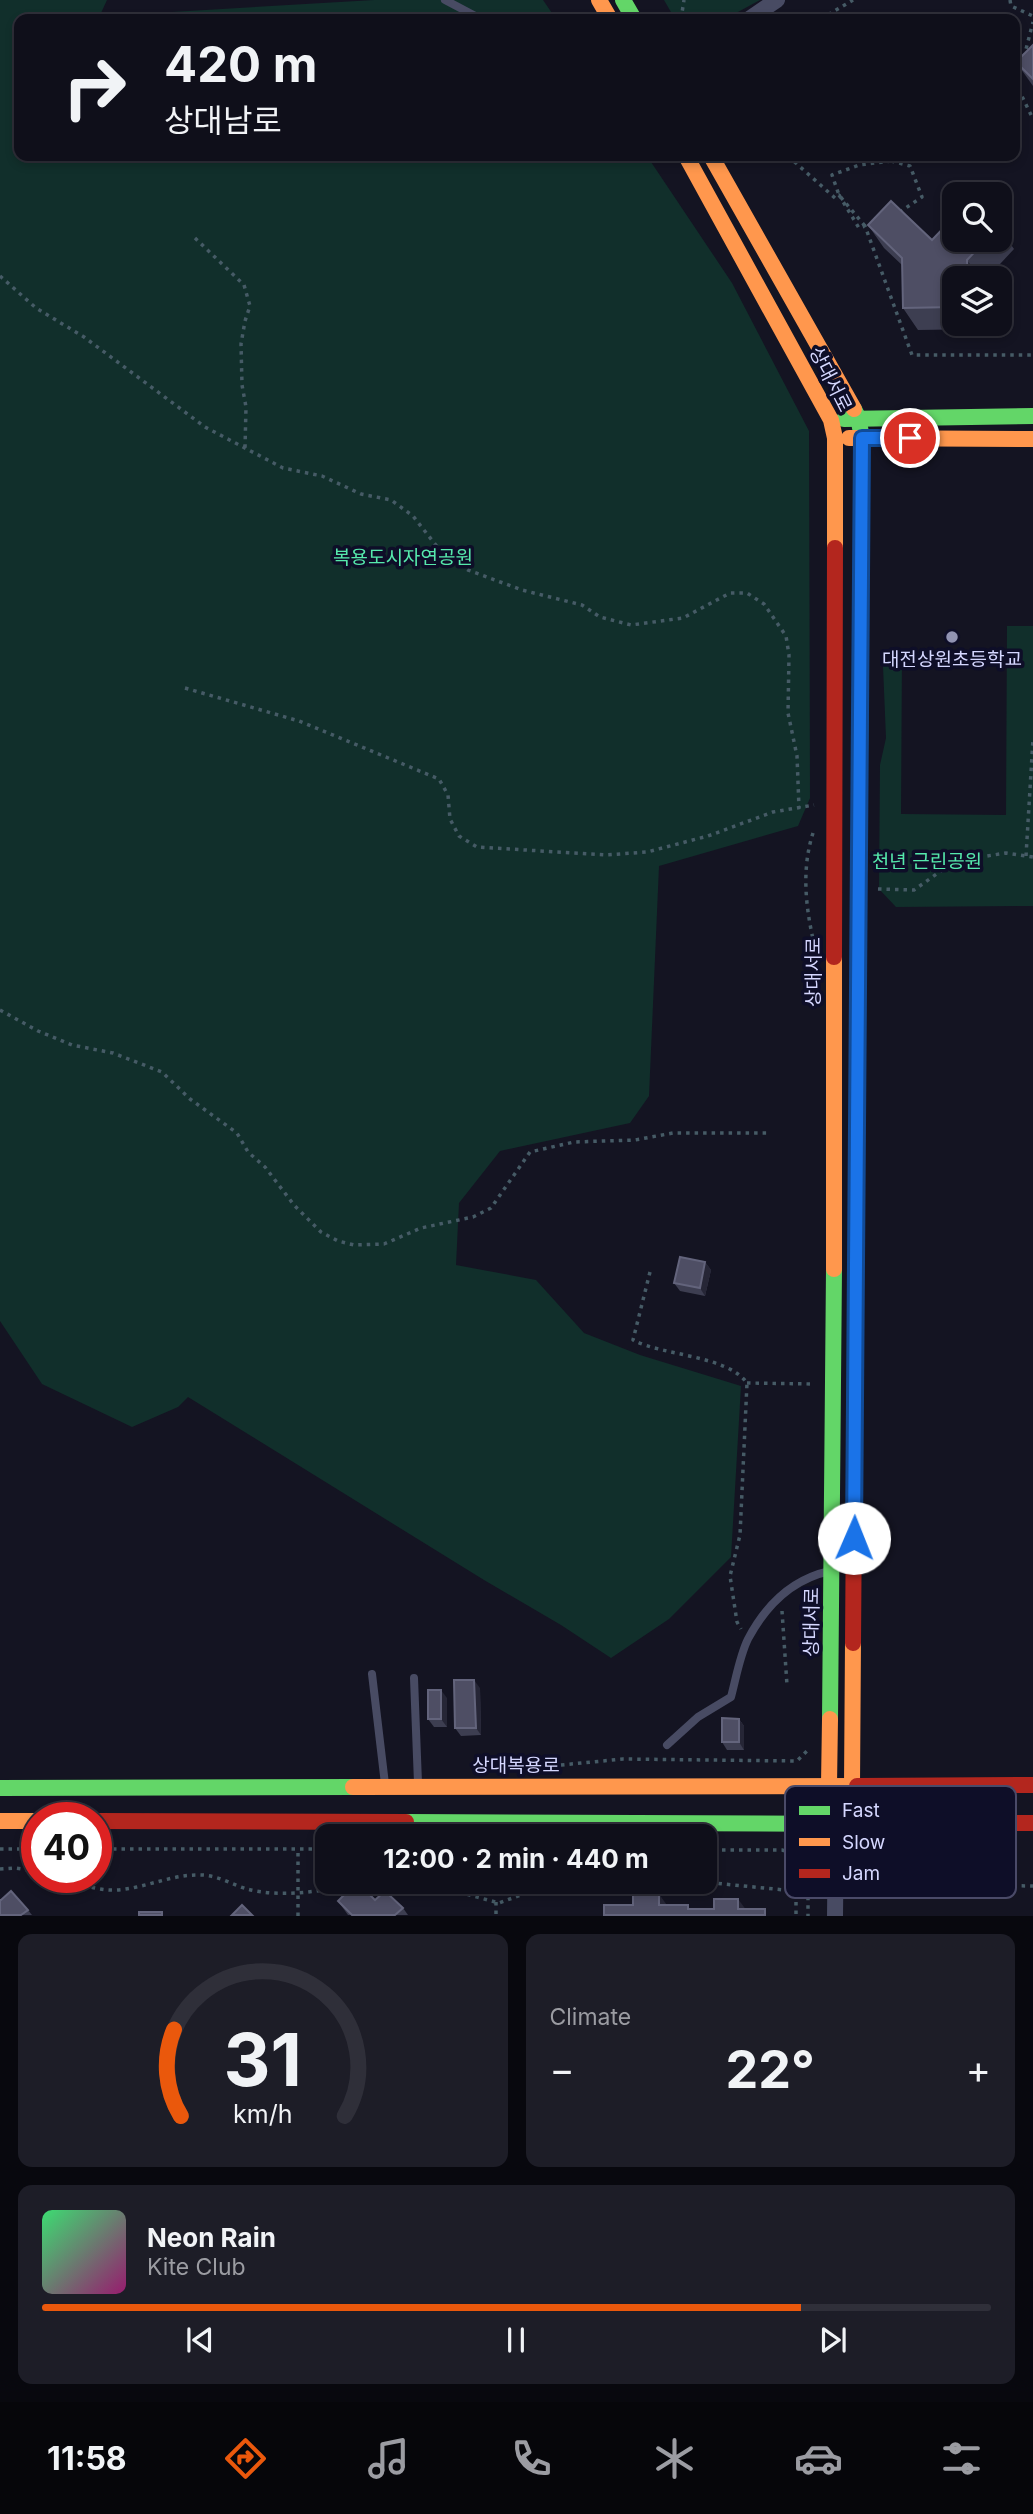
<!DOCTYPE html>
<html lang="en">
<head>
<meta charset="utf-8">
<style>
	:root { --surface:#0f0f1a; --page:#1d1d27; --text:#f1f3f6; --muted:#9b9ca2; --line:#2f2f39; --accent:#ea580c }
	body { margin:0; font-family:Inter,"Noto Sans KR",sans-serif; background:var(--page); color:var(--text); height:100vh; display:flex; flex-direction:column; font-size:26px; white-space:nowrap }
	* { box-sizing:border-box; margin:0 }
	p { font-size:23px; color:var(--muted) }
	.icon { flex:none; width:38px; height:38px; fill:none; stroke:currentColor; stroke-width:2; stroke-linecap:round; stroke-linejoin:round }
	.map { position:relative; height:1916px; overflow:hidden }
	.side { display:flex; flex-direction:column; gap:18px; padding:18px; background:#08080e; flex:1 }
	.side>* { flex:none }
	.hud { position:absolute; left:14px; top:14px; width:1006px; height:147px; border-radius:14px; box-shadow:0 4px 10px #0003,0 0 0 2px var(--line); background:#0f0f1a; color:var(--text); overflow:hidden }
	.buttons { position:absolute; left:942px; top:182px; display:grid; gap:14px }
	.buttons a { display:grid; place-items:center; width:70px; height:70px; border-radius:14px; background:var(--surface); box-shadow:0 4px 10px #0003,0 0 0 2px var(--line); font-size:35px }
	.speed { position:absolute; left:21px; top:1802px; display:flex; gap:14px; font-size:35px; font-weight:700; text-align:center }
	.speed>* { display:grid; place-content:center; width:91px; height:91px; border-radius:50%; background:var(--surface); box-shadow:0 4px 10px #0003,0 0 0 2px var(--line); line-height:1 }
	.speed .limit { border:10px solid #d22; background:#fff; color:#111 }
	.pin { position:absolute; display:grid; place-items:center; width:60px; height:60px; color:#fff; margin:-30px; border:4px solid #fff; border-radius:50%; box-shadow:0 2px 7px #0007 }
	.me { position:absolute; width:77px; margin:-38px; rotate:1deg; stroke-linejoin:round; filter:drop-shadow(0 0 5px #0008) }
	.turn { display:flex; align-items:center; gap:24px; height:147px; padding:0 35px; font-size:32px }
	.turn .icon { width:91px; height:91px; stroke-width:2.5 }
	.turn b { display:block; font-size:49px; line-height:60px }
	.big { font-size:52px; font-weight:700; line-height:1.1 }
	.side .widget { flex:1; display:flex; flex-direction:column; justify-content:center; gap:10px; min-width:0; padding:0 24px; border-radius:14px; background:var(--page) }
	.side .dial { align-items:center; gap:0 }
	.dial svg { height:182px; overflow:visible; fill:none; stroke:var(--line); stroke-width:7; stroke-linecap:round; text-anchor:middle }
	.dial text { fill:var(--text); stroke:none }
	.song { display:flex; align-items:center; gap:21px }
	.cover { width:84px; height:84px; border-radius:10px; background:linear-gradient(135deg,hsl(140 70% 55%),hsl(320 70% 35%)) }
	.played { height:7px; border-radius:4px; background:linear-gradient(90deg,var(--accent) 80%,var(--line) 80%) }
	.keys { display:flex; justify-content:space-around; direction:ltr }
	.heat { display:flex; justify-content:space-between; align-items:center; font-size:38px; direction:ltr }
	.side .tiles { flex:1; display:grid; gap:18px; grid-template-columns:1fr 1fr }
	.widget:last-child { grid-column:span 2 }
	.trip { position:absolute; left:315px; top:1824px; width:402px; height:70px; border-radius:14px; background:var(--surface); box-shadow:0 4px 10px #0003,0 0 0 2px var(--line); font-weight:700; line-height:70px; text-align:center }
	.menu { display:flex; height:112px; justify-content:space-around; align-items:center; background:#06060a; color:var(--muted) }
	.menu .icon { width:49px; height:49px }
	.menu .active { color:var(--accent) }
	.menu b { font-size:32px; color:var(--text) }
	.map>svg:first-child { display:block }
</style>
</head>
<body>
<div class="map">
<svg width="1033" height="1916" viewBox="0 0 1033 1916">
	<rect width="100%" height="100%" fill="#141422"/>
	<g fill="#112f2b">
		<polygon points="0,0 107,0 101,13 155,13 374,0 543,0 556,19 19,19 19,156 647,156 732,283 809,431 810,798 798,826 659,866 649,1096 630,1123 500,1151 459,1203 456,1265 536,1280 584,1333 640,1355 741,1386 731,1557 669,1619 611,1658 561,1625 484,1580 188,1397 178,1407 132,1427 42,1384 0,1321"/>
		<polygon points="664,0 760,0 725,19 675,19"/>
		<polygon points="1007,626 1033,626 1033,906 896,907 879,889 880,765 886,738 883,666 902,651 901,814 1006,815"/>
	</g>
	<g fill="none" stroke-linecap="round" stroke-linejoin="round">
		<g stroke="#465b66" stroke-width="3.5" stroke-dasharray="3.5 5" stroke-linecap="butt">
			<polyline points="1010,0 1011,6 1033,16"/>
			<polyline points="681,19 684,0"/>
			<polyline points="821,19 853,0"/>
			<polyline points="1024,57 1033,22"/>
			<polyline points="1022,65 1016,84 1033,119"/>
			<polyline points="788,156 835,198 839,195 859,228 865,226 912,355 1033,355"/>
			<polygon points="891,161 910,166 922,197 879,226 865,226 839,195 832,175 859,165"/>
			<polyline points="195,238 244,285 250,306 245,321 241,344 242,385 246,407 245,448"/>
			<polyline points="0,276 36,308 84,337 205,427 283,468 322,476 361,494 391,500 413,516 442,553 468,570 522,590 582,605 600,617 631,625 683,618 730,593 747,593 764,604 786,636 789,655 788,713 797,756 799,808"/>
			<polyline points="185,688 299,721 439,779 448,795 450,819 459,836 477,847 606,855 647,852 708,836 773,812 814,805"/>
			<path d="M813 833C802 867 805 903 813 939"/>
			<polyline points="1026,856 1033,739"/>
			<polyline points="878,889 914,890 955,861 1006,853 1033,857"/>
			<polyline points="0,1010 38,1031 72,1045 113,1053 162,1072 190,1099 237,1133 248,1152 265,1167 294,1205 321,1232 338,1241 354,1245 384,1244 421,1228 473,1217 491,1208 530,1152 574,1142 635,1140 673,1133 771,1133"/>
			<path d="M650 1272 633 1340C663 1356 727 1355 747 1383L740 1535 730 1576 737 1622 741 1629"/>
			<polyline points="747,1383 815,1384"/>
			<polyline points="782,1611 787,1685"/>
			<polyline points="561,1765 623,1759 797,1761 810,1748"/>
			<polyline points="0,1849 37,1849"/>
			<polyline points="96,1849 327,1849"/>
			<polyline points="705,1850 782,1850 795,1854 805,1866 796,1883 796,1916"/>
			<polyline points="935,1858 951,1885 1033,1886"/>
			<polyline points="805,1866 820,1867"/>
			<polyline points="852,1867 868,1868"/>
			<polyline points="0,1869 15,1868 37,1871"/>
			<polyline points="801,1874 808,1882 808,1916"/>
			<path d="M59 1878C78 1883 97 1891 117 1890 146 1888 172 1874 201 1875 217 1875 233 1885 247 1889 281 1898 326 1892 359 1881"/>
			<polyline points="418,1881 499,1903 559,1881 623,1890 650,1888 680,1881"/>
			<polyline points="693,1881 795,1891"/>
			<polyline points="496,1902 496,1916"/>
			<polyline points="298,1916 298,1849"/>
		</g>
		<g stroke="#484b63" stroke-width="8">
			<polyline points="445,0 481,19"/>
			<polyline points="372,1674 385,1784"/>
			<polyline points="414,1678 418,1783"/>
			<path d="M667 1745 698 1717 731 1697C736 1678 740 1655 748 1639 766 1605 793 1579 830 1571"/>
		</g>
		<g stroke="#484b63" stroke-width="16">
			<polyline points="749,19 777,0"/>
			<polyline points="835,1916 836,1824"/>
		</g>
		<g stroke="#63d668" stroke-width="16">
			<polyline points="623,0 634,19"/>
			<polyline points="854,409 858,417 862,438 860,755"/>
			<polyline points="844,419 1033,416"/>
			<polyline points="830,1719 834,1269"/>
			<polyline points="0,1788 353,1787"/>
			<polyline points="406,1822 854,1824"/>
		</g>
		<g stroke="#ff974d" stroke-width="16">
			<polyline points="599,0 610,19"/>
			<polyline points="686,156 831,420 835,438 835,548"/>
			<polyline points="711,156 854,409"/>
			<polyline points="849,438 1033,439"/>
			<polyline points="856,1241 860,755"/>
			<polyline points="834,1269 834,957"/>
			<polyline points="830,1719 829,1785 836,1824"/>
			<polyline points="353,1787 857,1786"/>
			<polyline points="0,1821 37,1821"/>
			<polyline points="836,1824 852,1785 853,1643"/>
		</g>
		<g stroke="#b3261e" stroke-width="16">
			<polyline points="834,957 835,548"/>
			<polyline points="853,1643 856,1241"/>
			<polyline points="857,1786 1033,1785"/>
			<polyline points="96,1821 406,1822"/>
			<polyline points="854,1824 1033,1823"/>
		</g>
	</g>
	<g fill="#3d3e51">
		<polygon points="1033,45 1033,86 1016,62"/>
		<polygon points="868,225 932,240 999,240 999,228 1014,249 987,278 954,278 954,324 984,324 984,329 918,330 903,308 902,265 884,248"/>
		<polygon points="705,1262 711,1270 705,1296 680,1291 674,1283"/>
		<polygon points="480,1688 481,1735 461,1736 455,1728"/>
		<polygon points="447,1698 447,1727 434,1727 428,1719"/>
		<polygon points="739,1719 744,1726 744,1750 727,1750 722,1742"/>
		<polygon points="375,1900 403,1908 408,1915 348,1915 338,1901"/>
		<polygon points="28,1910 32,1915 0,1915"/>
	</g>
	<g fill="#262636">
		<polygon points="967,260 980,278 968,278"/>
		<polygon points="705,1262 711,1270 705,1296 700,1288"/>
		<polygon points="474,1680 480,1688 481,1735 476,1728"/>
		<polygon points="441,1690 447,1698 447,1727 441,1719"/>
		<polygon points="739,1719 744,1726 744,1750 739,1742"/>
		<polygon points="659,1894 674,1915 659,1905"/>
		<polygon points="738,1899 750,1915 738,1909"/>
	</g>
	<g fill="#4e4e64" stroke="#63647c" stroke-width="2">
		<polygon points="863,14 868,19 857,19"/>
		<polygon points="784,15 788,19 779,19"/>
		<polygon points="1033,45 1033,79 1016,62"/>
		<polygon points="891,201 932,240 954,217 954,240 986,240 967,260 968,278 954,278 954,307 903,308 902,258 868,225"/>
		<polygon points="680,1257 705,1262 700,1288 674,1283"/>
		<polygon points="454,1680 474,1680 476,1728 455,1728"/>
		<rect x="428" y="1690" width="13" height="29"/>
		<polygon points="722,1718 739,1719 739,1742 722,1742"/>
		<polygon points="357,1882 375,1900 385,1891 403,1908 395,1915 352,1915 338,1901"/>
		<polygon points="11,1891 28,1910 21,1915 0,1915 0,1900 1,1900"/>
		<polygon points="633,1894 659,1894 659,1905 688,1905 688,1909 714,1909 714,1899 738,1899 738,1909 765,1909 765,1915 604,1915 604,1905 633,1905"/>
		<polygon points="242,1905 252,1915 232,1915"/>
		<rect x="139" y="1912" width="23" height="3"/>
	</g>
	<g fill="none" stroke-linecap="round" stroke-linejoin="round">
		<defs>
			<polyline id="route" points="854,1538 862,438 910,438"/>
		</defs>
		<use href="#route" stroke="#114b97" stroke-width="18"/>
		<use href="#route" stroke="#1a73e8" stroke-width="12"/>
	</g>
	<circle fill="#9193b2" stroke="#0e0e28" stroke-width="2.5" cx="952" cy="637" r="7"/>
	<g text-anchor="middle" stroke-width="7" stroke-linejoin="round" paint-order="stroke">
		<g font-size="19" fill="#d5d7ff" stroke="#0e0e28">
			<text transform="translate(831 379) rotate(63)" y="7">상대서로</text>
			<text transform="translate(813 972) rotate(-90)" y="7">상대서로</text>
			<text transform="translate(811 1622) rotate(-89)" y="7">상대서로</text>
			<text x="516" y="1772">상대복용로</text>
		</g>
		<g font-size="19" fill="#56e9ac" stroke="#0e0e28">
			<text x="403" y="564">복용도시자연공원</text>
			<text x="927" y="868">천년 근린공원</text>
		</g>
		<g font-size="19" fill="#d5d7ff" stroke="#0e0e28">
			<text x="952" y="666">대전상원초등학교</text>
		</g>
	</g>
	<rect x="785" y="1786" width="231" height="112" rx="10" fill="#0e0e28" stroke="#4a4a68" stroke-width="2"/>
	<rect x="799" y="1806" width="31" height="9" fill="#63d668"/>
	<rect x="799" y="1838" width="31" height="8" fill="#ff974d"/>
	<rect x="799" y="1869" width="31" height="9" fill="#b3261e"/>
	<g font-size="19" fill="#d5d7ff">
		<text x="842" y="1817">Fast</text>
		<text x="842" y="1849">Slow</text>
		<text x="842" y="1880">Jam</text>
	</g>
</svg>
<div class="buttons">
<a><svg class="icon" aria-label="search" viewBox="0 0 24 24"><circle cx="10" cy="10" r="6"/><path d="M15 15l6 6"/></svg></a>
<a><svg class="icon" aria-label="layers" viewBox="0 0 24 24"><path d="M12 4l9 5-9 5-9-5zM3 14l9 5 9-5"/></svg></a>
</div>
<div class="speed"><div class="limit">40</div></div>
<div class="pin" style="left:910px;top:438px;background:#d93025"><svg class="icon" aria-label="arrive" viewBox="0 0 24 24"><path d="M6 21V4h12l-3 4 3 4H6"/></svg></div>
<svg class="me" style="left:854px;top:1538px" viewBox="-20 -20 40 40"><circle r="19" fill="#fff"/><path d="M0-13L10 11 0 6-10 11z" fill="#1a73e8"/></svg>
<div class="trip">12:00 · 2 min · 440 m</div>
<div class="hud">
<div class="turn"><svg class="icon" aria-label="right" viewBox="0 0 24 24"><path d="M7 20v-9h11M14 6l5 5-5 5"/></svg><div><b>420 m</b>상대남로</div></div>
</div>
</div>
<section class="side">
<div class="tiles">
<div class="widget dial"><svg viewBox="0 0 100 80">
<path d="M14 69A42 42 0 1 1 86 69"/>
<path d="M14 69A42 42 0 0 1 11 31" stroke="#ea580c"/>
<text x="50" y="56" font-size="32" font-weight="700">31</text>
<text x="50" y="72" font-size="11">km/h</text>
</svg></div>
<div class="widget"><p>Climate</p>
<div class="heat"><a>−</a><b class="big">22°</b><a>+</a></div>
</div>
<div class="widget">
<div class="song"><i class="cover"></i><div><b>Neon Rain</b><p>Kite Club</p></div></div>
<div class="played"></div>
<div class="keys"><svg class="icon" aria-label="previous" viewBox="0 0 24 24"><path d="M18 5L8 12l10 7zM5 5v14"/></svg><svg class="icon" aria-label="pause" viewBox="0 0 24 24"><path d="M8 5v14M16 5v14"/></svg><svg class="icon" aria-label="next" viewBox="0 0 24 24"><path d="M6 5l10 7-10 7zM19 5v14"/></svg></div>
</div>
</div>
</section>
<nav class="menu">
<b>11:58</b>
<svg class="icon active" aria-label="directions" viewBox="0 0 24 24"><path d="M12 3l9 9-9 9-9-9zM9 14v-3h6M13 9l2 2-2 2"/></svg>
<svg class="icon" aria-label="music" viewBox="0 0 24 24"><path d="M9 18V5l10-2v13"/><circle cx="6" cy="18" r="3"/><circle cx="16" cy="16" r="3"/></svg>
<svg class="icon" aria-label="phone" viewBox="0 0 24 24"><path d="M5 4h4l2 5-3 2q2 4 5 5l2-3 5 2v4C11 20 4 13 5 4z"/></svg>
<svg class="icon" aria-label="climate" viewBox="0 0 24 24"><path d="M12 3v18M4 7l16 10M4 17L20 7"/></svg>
<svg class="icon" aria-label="car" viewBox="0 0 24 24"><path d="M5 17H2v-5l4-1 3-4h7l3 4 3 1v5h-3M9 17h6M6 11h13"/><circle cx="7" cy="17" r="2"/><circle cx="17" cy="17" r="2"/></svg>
<svg class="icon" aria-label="filters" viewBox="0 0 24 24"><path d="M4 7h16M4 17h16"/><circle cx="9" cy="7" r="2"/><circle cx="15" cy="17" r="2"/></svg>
</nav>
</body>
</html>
